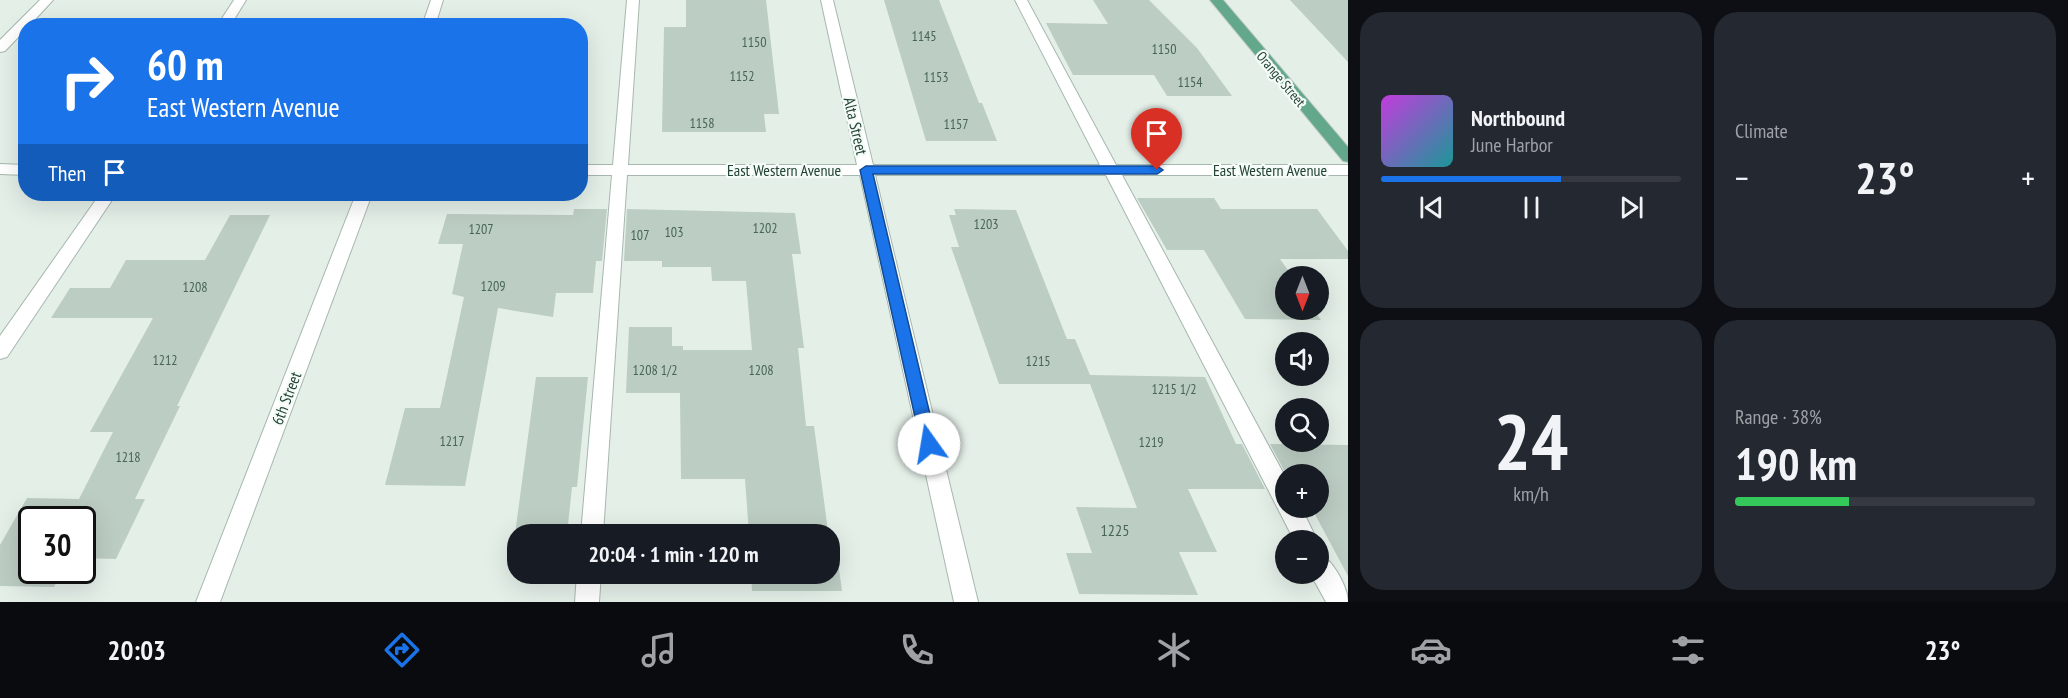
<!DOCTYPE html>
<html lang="en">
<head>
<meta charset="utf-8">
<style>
	:root { --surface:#171b24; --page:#242831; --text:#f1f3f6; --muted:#9ea1a6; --line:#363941; --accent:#1a73e8 }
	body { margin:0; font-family:"PT Sans Narrow",sans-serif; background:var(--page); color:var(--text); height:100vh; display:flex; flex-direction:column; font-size:22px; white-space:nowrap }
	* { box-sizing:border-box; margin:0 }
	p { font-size:20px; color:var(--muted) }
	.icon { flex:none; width:33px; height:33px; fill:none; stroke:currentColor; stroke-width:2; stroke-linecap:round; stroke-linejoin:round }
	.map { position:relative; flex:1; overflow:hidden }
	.drawer { display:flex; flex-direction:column; gap:12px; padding:12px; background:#0d0f14; width:720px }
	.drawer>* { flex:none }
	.guide { position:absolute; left:18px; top:18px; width:570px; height:183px; border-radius:24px; box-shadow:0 6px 24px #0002; background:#1a73e8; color:#fff; overflow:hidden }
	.needle { width:39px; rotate:180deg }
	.controls { position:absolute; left:1275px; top:266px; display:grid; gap:12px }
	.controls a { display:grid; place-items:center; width:54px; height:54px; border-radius:50%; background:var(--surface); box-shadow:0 6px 24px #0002; font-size:30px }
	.speed { position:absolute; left:18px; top:506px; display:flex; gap:12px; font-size:30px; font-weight:700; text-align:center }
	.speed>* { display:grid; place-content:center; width:78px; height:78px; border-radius:50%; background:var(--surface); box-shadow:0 6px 24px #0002; line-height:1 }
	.speed .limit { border:3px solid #111; border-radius:9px; background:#fff; color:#111 }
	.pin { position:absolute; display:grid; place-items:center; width:51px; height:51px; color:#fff; margin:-62px -26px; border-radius:50% 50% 50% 0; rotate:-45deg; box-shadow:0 0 6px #0007 }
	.pin .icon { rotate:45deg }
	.me { position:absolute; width:66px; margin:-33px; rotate:347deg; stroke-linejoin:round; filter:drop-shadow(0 0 4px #0008) }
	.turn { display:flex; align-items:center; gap:21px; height:126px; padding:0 30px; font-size:27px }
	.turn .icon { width:78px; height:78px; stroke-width:2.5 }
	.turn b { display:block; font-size:42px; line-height:51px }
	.then { display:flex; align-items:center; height:57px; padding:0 30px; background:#0003; gap:12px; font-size:22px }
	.big { font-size:45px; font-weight:600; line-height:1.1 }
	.drawer .widget { flex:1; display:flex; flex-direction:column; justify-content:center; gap:9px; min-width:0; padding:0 21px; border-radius:24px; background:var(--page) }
	.drawer .dial { align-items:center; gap:0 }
	.dial b { font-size:78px; line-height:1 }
	.song { display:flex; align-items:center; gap:18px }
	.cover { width:72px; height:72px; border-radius:9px; background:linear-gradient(135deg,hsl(290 70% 55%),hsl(180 70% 35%)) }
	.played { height:6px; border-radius:3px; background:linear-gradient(90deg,var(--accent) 60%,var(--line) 60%) }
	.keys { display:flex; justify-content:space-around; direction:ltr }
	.heat { display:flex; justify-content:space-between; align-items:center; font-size:33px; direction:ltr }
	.charge { height:9px; border-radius:4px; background:linear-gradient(90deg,#34c759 38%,var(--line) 0) }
	.drawer .tiles { flex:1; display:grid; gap:12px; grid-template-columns:repeat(2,1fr) }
	.trip { position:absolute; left:507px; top:524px; width:333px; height:60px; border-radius:24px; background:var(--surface); box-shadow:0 6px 24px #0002; font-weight:600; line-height:60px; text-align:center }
	.tabs { display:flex; height:96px; justify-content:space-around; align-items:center; background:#090b0e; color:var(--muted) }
	.tabs .icon { width:42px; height:42px }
	.tabs .selected { color:var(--accent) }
	.tabs b { font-size:27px; color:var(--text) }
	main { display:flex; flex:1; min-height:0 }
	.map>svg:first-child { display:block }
</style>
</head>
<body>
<main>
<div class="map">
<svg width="1348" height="602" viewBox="0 0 1348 602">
	<rect width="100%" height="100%" fill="#e4efe8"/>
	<g fill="#bccdc3">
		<polygon points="686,0 766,0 779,114 764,114 766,132 662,132 664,27 686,27"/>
		<polygon points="884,0 939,0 979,103 982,103 997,141 926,141"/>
		<polygon points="1093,0 1149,0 1197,48 1232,96 1167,96 1154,75 1073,75 1046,23 1108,24"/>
		<polygon points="1290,0 1348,0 1348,62"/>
		<polygon points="1137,198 1214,198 1221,209 1317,209 1348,251 1348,259 1280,259 1292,276 1286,276 1286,309 1313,309 1321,320 1245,319 1204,250 1167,250"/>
		<polygon points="574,209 607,209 602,261 596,261 593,293 556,293 553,317 498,308 465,486 385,485 405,408 440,408 464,297 452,294 463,244 438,244 447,214 573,215"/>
		<polygon points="627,209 795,213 801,254 792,254 804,348 798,348 806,426 814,426 828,531 834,532 842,591 752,591 751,573 830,573 830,534 749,534 745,479 681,479 680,393 626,393 629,327 672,327 672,346 683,346 683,350 752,350 746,281 712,281 711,267 662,267 662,261 624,261"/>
		<polygon points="954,209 1016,210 1067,339 1075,339 1090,375 1205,377 1236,444 1242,444 1265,489 1188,489 1217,552 1179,552 1198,595 1079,594 1066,553 1092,553 1076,507 1137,508 1090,384 999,384 951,247 959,247 949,215 956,215"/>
		<polygon points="230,215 270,215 177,406 180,406 135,499 145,499 116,559 82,558 82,519 32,519 32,570 63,570 54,587 0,586 0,545 27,498 79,499 113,432 90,432 153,318 51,318 70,288 110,288 126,260 205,260"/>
		<polygon points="536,377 588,377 577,487 572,487 567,534 515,534"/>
		<polygon points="1270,444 1348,445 1348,576 1311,507 1318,507 1318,474 1286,474"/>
	</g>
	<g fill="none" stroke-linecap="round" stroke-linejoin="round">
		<defs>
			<g id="minor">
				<polygon points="40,0 53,0 29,26 26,26 26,29 5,51 0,52 0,40"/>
				<polygon points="234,0 246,0 230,26 217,26"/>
				<polygon points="431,0 443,0 435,26 422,26"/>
				<polygon points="627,0 639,0 628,165 857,165 821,0 833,0 873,165 1100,165 1015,0 1027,0 1116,165 1348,165 1348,175 1122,175 1286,478 1286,507 1301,507 1317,540 1294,540 1106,175 875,175 978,602 954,602 860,175 627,175 603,534 581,534 612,175 580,175 580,165 613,165"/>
				<polygon points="0,164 26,165 26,175 0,174"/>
				<polygon points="100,194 116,194 7,357 0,359 0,336"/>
				<polygon points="356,194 372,194 220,602 196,602"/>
				<path d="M1318 553C1332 558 1348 587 1348 602H1326L1310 573H1318Z"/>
				<polygon points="577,573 601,573 599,602 575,602"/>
			</g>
			<polygon id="major" points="1210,0 1223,0 1348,147 1348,162 1343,161"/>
		</defs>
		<use href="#minor" stroke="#a6b8ae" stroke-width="2"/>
		<use href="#major" stroke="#c1cac6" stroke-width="2"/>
		<use href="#minor" fill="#fff" fill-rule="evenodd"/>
		<use href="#major" fill="#64a88c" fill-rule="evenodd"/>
	</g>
	<polygon fill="#1a73e8" stroke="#114b97" stroke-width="1.5" points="866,166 1157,166 1163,170 1157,174 873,174 937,444 935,449 929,452 924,449 921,444 860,170"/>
	<g text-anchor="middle" stroke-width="4.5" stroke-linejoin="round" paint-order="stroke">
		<g font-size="14" fill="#486558">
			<text x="924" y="41">1145</text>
			<text x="754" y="47">1150</text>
			<text x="1164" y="54">1150</text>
			<text x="742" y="81">1152</text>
			<text x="936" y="82">1153</text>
			<text x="1190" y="87">1154</text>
			<text x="702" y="128">1158</text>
			<text x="956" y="129">1157</text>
			<text x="986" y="229">1203</text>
			<text x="765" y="233">1202</text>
			<text x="481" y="234">1207</text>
			<text x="674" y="237">103</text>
			<text x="640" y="240">107</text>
			<text x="493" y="291">1209</text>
			<text x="195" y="292">1208</text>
			<text x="165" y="365">1212</text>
			<text x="1038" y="366">1215</text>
			<text x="655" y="375">1208 1/2</text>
			<text x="761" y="375">1208</text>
			<text x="1174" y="394">1215 1/2</text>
			<text x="452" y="446">1217</text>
			<text x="1151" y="447">1219</text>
			<text x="128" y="462">1218</text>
		</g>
		<g font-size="14" fill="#214234" stroke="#f5fbf7">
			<text transform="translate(1281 79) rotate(50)" y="5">Orange Street</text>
		</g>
		<g font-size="16" fill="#214234" stroke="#f5fbf7">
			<text transform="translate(856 126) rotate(77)" y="6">Alta Street</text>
			<text x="784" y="176">East Western Avenue</text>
			<text x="1270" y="176">East Western Avenue</text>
			<text transform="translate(286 398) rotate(-69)" y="6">6th Street</text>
		</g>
		<g font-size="16" fill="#486558">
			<text x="1115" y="536">1225</text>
		</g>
	</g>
</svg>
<div class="controls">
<a><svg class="needle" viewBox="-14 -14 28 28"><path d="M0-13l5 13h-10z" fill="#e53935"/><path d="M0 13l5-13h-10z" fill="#9ea1a6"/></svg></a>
<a><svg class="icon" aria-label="sound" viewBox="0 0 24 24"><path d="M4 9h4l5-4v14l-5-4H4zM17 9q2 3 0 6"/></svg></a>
<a><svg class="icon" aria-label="search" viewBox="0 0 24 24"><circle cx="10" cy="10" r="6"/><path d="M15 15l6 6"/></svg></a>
<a>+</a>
<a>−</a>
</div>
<div class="speed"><div class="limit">30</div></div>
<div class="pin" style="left:1157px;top:170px;background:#d93025"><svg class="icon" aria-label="arrive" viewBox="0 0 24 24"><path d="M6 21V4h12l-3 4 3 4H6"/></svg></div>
<svg class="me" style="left:929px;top:444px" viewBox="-20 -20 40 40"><circle r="19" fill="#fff"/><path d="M0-13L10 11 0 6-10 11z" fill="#1a73e8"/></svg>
<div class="trip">20:04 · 1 min · 120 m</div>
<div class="guide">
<div class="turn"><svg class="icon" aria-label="right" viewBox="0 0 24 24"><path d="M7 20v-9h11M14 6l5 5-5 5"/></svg><div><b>60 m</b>East Western Avenue</div></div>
<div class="then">Then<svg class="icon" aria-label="arrive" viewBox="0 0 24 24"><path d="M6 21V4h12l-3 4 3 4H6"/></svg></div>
</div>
</div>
<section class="drawer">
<div class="tiles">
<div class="widget">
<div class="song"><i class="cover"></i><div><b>Northbound</b><p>June Harbor</p></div></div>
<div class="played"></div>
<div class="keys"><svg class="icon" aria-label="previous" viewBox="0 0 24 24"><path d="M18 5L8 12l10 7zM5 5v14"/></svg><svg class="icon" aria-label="pause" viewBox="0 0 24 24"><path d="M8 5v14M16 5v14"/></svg><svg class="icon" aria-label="next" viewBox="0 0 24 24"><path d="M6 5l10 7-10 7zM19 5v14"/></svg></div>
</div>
<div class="widget"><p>Climate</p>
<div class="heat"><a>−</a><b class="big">23°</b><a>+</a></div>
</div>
<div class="widget dial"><b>24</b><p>km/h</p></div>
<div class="widget"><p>Range · 38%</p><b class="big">190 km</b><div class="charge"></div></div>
</div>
</section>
</main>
<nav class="tabs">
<b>20:03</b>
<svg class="icon selected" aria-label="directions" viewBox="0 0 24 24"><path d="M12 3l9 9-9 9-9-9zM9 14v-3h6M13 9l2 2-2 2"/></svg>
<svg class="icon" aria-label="music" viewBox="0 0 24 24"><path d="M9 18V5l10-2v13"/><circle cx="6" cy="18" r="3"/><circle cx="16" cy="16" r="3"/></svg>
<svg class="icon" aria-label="phone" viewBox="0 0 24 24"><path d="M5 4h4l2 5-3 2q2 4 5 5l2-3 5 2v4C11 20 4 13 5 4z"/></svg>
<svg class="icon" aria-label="climate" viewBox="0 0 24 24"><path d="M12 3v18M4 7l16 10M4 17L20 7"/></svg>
<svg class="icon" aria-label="car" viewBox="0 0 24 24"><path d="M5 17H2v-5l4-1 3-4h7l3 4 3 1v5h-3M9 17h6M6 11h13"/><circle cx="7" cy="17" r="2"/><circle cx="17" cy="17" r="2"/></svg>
<svg class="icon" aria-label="filters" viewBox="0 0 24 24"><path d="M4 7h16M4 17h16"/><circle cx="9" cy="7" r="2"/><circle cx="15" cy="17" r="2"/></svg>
<b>23°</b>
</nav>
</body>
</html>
